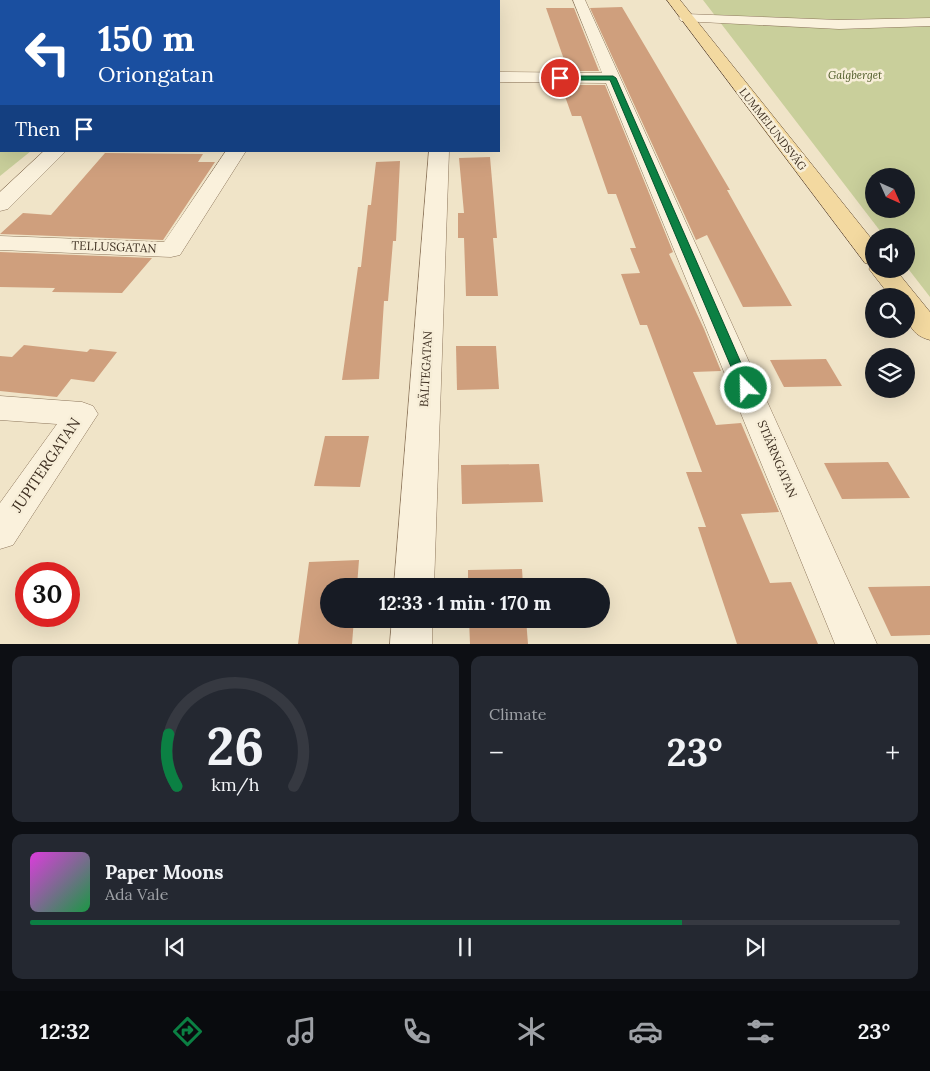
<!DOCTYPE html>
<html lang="en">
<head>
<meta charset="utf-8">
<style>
	:root { --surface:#171b24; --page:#242831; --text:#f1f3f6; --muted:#9ea1a6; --line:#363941; --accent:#0b8043 }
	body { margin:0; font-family:Lora,serif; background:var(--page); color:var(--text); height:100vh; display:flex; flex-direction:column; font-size:19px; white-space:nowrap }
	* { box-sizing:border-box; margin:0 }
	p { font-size:16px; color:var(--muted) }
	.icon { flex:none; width:28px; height:28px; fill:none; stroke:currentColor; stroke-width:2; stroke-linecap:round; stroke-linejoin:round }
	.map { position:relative; height:644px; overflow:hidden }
	.side { display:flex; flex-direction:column; gap:12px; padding:12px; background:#0d0f14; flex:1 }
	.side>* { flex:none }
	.hud { position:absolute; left:0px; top:0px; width:500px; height:152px; box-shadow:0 5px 20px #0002; background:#1a4fa0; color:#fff; overflow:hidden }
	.needle { width:32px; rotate:135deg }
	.buttons { position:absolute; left:865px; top:168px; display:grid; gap:10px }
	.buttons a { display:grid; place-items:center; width:50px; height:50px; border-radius:50%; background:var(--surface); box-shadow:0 5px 20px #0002; font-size:25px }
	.speed { position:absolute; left:15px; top:562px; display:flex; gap:10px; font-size:25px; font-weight:700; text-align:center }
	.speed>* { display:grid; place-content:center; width:65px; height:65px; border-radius:50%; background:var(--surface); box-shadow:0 5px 20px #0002; line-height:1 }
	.speed .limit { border:8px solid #d22; background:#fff; color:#111 }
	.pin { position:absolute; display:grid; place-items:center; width:42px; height:42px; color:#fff; margin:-21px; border:2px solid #fff; border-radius:50%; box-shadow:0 1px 5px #0007 }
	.me { position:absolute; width:55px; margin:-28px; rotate:337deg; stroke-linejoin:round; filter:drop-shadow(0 0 4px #0008) }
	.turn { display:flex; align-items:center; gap:18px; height:105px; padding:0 15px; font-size:22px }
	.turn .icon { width:65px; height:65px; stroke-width:2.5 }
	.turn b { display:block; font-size:35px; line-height:42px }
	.then { display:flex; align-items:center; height:48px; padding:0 15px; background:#0003; gap:10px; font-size:19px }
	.big { font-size:38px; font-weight:700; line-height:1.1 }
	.side .tile { flex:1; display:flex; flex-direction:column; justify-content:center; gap:8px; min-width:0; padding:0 18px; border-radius:10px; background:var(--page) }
	.side .dial { align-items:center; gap:0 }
	.dial svg { height:130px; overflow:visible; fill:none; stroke:var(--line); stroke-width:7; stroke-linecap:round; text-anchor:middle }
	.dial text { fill:var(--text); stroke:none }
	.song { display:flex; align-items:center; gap:15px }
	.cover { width:60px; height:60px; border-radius:8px; background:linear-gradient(135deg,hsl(300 70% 55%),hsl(140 70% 35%)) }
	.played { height:5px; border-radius:2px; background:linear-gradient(90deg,var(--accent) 75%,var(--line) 75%) }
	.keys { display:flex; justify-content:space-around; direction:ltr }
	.heat { display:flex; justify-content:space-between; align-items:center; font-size:28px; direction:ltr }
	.side .tiles { flex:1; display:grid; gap:12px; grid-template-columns:1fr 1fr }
	.tile:last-child { grid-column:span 2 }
	.trip { position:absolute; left:320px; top:578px; width:290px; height:50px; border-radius:25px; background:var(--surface); box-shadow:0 5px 20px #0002; font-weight:700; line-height:50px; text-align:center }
	.dock { display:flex; height:80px; justify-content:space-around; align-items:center; background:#090b0e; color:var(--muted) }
	.dock .icon { width:35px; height:35px }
	.dock .on { color:var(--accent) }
	.dock b { font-size:22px; color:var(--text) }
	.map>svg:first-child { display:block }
</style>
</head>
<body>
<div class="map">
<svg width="930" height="644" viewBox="0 0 930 644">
	<rect width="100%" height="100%" fill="#f0e4c8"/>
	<g fill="#c9cf9b" fill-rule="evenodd">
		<polygon points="163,0 472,0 472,1 161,1"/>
		<path d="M703 0H930V297L906 266V236H884ZM874 176H906V209H874Z"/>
		<polygon points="0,115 1,151 31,151 0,176"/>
	</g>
	<g fill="#cf9f7d">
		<polygon points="622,7 730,190 727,190 792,306 743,307 707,235 696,240 590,8"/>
		<polygon points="546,8 574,8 599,71 568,71"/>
		<polygon points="572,85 605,85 673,252 669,254 704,329 721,371 693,372 716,425 741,423 779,512 741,514 770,583 791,582 818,644 737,644 698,527 706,527 686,472 702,472 647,325 640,325 621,274 640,273 630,248 636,248 616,194 608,194 581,116 572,116 562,88 573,87"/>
		<polygon points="105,153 203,154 198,162 215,162 163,240 0,234 23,213 51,215"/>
		<polygon points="490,157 497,238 493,238 498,296 466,296 464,238 458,238 458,213 464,213 459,158"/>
		<polygon points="400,161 396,241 393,241 388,301 384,301 379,379 342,380 358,267 361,267 368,205 371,205 376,162"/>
		<polygon points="0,252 152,258 122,293 52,292 55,288 0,287"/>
		<polygon points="24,345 87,352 90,349 117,352 94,382 71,379 57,397 0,391 0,356 12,357"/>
		<polygon points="456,346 496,346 499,389 457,390"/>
		<polygon points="826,359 842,386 784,387 770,360"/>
		<polygon points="325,436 369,436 360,487 314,486"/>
		<polygon points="888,462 910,498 842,499 824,463"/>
		<polygon points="539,464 543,502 462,504 461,465"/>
		<polygon points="359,560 357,586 329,586 329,619 354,619 352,644 298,644 309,562"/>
		<polygon points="522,569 523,586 468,586 468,570"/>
		<polygon points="930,586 930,635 891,636 868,587"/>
		<polygon points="469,619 526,619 528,644 470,644"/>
	</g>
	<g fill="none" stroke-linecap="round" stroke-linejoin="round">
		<defs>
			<g id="minor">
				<polygon points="573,0 585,0 877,644 835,644 606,83 499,82 499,72 602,73"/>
				<polygon points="686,14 839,20 930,18 930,26 839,29 681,21 679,18 681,15"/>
				<polygon points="44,151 66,151 8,209 0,211 0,192"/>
				<polygon points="226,151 246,151 180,255 171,257 0,250 0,236 164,242"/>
				<polygon points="429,151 449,151 434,586 394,586"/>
				<polygon points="0,396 82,402 93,406 98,414 13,545 0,549 0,503 57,424 0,420"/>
				<polygon points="392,619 432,619 432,644 390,644"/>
			</g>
			<path id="major" d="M667 0H680L874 242V269H895L930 312V340C907 334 906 317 906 296H890L869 269 872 265 865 263Z"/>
		</defs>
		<use href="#minor" stroke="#8d765c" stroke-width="1"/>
		<use href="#major" stroke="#5b4430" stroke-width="1"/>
		<use href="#minor" fill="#faf1dc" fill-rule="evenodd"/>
		<use href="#major" fill="#f3d9a0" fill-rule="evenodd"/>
	</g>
	<polygon fill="#0b8043" stroke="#07532c" points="557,76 613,76 616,78 752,388 750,391 742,391 740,388 610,80 560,80 557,79"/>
	<g text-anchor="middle" stroke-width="5" stroke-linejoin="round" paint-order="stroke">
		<g font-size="11" font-style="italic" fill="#4d5a26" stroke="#f7eed8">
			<text x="855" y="79">Galgberget</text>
		</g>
		<g font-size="11" fill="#3d2e20" stroke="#f7eed8">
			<text transform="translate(773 129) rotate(52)" y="4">LUMMELUNDSVÄG</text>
		</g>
		<g font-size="12" fill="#3d2e20" stroke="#f7eed8">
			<text transform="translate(114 247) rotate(2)" y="4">TELLUSGATAN</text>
			<text transform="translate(426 369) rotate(-87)" y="4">BÄLTEGATAN</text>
			<text transform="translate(777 459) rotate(67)" y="4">STJÄRNGATAN</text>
		</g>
		<g font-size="15" fill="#3d2e20" stroke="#f7eed8">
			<text transform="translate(46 465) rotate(-56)" y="5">JUPITERGATAN</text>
		</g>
	</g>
</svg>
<div class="buttons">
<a><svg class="needle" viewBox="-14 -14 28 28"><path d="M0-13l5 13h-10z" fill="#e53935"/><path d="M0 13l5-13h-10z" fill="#9ea1a6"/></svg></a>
<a><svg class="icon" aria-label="sound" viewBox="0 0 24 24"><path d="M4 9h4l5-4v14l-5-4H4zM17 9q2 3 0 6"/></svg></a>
<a><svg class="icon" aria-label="search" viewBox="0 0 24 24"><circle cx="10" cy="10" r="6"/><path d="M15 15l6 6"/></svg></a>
<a><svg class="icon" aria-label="layers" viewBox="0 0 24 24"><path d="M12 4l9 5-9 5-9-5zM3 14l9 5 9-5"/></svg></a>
</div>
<div class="speed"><div class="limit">30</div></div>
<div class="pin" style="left:560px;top:78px;background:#d93025"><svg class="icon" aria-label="arrive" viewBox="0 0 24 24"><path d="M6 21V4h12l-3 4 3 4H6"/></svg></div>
<svg class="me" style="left:746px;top:388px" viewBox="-20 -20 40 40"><circle r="17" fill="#0b8043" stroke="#fff" stroke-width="3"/><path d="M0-11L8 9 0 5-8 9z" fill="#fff"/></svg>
<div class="trip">12:33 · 1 min · 170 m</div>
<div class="hud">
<div class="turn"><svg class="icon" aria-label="left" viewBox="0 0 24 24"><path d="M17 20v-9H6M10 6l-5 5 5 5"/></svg><div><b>150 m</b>Oriongatan</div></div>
<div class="then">Then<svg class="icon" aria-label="arrive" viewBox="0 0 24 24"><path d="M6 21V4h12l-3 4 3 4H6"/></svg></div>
</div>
</div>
<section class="side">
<div class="tiles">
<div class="tile dial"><svg viewBox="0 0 100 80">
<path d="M14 69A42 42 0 1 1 86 69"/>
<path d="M14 69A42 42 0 0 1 9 37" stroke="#0b8043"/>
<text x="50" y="56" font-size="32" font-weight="700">26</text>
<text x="50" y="72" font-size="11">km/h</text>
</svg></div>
<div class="tile"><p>Climate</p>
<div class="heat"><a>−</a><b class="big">23°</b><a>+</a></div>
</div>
<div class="tile">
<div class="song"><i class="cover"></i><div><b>Paper Moons</b><p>Ada Vale</p></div></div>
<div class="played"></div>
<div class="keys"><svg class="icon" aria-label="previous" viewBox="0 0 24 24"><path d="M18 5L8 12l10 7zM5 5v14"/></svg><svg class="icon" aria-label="pause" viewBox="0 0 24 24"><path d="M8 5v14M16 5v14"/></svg><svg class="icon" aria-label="next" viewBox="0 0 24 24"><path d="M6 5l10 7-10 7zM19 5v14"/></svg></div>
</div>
</div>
</section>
<nav class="dock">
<b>12:32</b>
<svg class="icon on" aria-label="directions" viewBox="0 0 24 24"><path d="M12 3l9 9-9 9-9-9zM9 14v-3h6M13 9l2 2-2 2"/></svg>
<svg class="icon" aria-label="music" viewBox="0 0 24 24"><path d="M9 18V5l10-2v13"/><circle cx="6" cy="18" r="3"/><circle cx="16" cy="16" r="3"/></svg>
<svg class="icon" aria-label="phone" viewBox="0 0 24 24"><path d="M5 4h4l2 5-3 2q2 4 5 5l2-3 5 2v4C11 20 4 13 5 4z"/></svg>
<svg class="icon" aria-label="climate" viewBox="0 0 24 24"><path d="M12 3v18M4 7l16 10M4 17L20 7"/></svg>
<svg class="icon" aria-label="car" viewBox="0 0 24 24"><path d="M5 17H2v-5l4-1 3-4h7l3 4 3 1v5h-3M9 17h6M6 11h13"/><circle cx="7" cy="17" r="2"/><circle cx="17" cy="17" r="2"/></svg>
<svg class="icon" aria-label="filters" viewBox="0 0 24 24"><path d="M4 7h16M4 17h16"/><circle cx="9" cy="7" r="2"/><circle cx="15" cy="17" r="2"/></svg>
<b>23°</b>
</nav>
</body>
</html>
